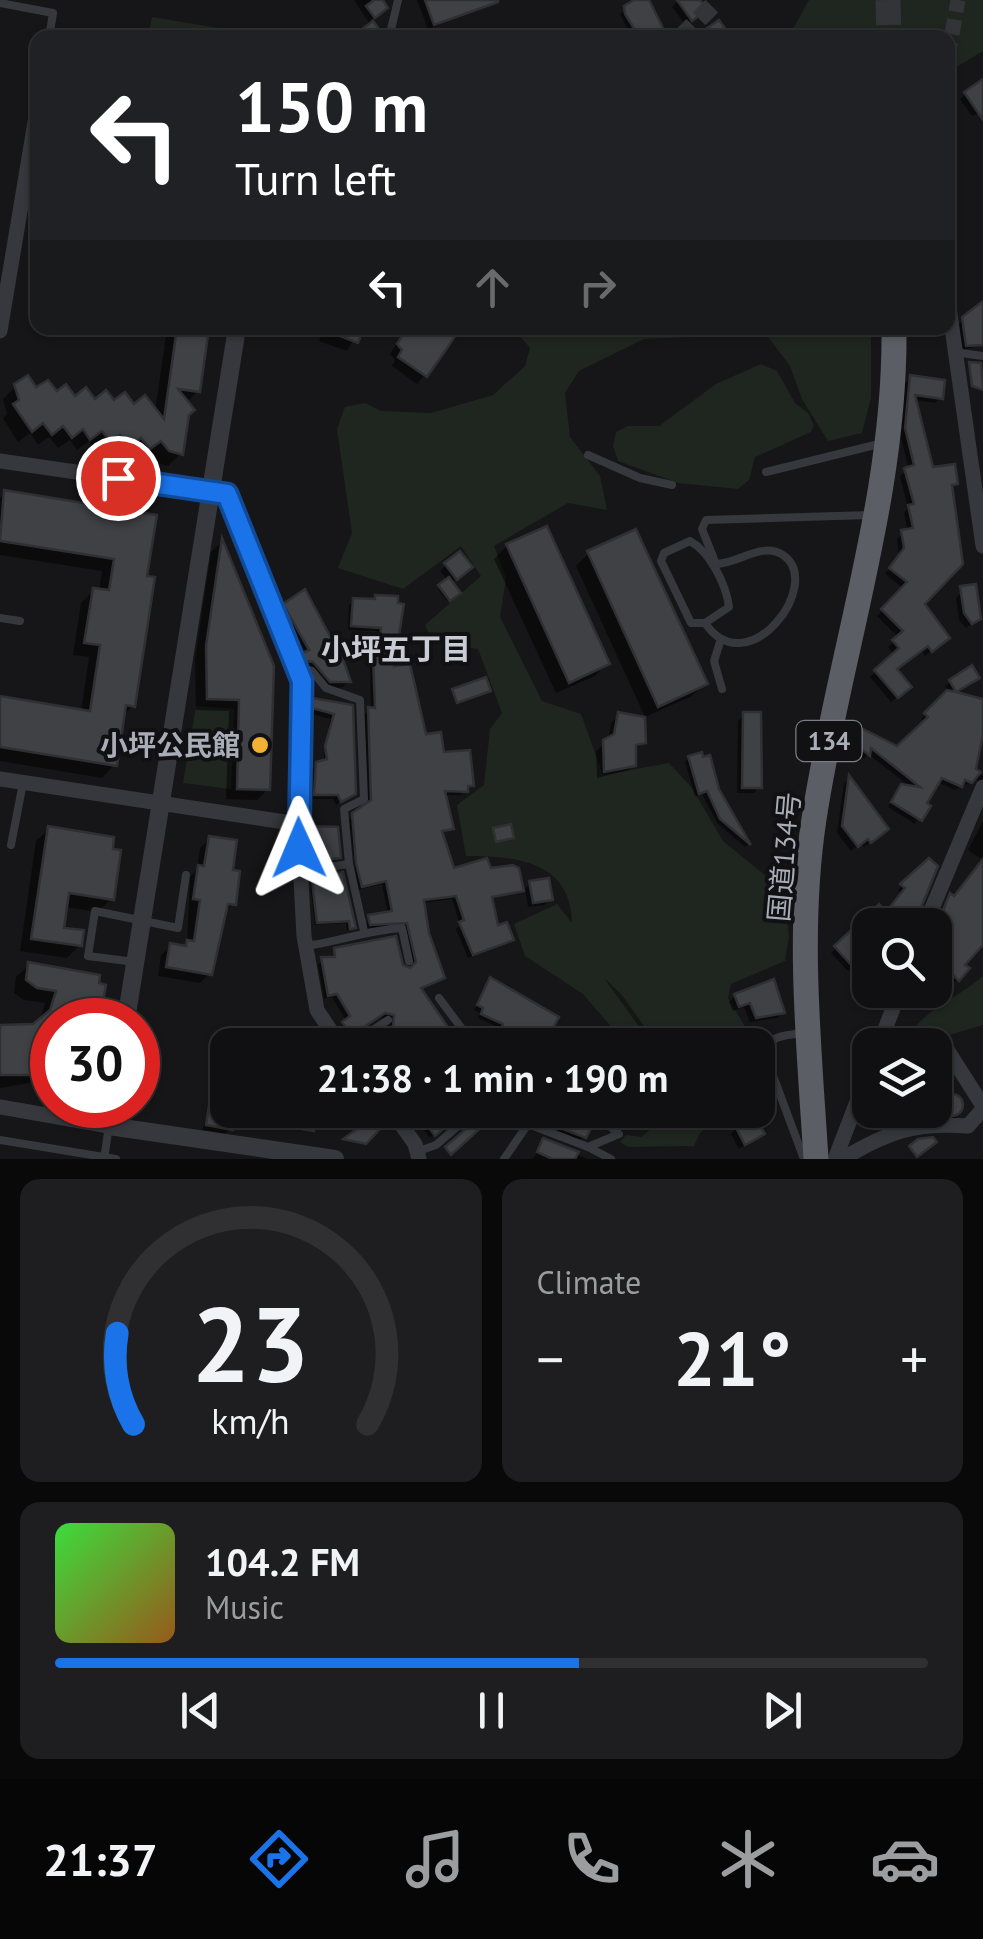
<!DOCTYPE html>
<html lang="en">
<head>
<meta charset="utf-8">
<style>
	:root { --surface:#101012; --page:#1e1e20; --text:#f1f3f6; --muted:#9c9d9f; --line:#303032; --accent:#1a73e8 }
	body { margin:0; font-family:"PT Sans","Noto Sans JP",sans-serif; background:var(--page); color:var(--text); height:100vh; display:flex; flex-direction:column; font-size:38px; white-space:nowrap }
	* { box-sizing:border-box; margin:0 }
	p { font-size:32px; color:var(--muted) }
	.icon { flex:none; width:55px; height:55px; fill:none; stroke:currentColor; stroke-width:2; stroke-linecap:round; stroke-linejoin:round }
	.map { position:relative; height:1159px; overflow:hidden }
	.sheet { display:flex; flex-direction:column; gap:20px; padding:20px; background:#09090a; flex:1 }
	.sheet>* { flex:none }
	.banner { position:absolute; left:30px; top:30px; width:925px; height:305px; border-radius:20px; box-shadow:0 2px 8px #0004,0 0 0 2px var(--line); background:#202124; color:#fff; overflow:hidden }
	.fabs { position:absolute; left:852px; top:908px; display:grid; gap:20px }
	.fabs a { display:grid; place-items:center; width:100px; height:100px; border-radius:20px; background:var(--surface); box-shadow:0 2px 8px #0004,0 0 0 2px var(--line); font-size:50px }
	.speed { position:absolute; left:30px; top:998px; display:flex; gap:20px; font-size:50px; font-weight:700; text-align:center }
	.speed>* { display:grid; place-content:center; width:130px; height:130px; border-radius:50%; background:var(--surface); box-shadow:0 2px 8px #0004,0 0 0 2px var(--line); line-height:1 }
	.speed .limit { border:15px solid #d22; background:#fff; color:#111 }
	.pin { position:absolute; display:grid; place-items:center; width:85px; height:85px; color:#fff; margin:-42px; border:5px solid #fff; border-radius:50%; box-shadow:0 2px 10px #0007 }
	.me { position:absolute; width:110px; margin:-55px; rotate:359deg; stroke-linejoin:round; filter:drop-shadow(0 0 8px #0008) }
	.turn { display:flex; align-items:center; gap:35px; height:210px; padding:0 40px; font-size:45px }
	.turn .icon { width:130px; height:130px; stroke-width:2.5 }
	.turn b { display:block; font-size:70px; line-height:85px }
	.lanes { display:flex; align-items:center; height:95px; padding:0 40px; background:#0003; justify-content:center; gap:50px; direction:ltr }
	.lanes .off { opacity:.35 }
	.big { font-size:75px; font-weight:700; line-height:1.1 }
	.sheet .tile { flex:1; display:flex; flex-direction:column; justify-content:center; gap:15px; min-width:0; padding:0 35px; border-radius:20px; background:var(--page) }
	.sheet .dial { align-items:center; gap:0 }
	.dial svg { height:260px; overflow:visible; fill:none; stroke:var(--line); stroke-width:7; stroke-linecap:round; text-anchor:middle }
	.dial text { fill:var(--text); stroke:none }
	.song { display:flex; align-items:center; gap:30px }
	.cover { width:120px; height:120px; border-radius:15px; background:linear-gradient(135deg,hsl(120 70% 55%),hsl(30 70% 35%)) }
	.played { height:10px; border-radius:5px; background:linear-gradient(90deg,var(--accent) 60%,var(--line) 60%) }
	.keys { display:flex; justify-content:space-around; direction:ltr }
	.heat { display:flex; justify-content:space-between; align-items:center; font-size:55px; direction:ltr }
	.sheet .tiles { flex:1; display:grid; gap:20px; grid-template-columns:1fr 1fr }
	.tile:last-child { grid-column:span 2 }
	.trip { position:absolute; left:210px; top:1028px; width:565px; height:100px; border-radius:20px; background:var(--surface); box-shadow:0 2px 8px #0004,0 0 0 2px var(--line); font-weight:700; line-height:100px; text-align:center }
	.dock { display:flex; height:160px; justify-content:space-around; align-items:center; background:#060607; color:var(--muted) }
	.dock .icon { width:70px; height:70px }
	.dock .active { color:var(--accent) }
	.dock b { font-size:45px; color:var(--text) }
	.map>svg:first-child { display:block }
</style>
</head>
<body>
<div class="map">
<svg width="983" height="1159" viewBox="0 0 983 1159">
	<rect width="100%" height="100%" fill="#161618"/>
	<g fill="#1e261f">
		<polygon points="809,0 983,0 983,51 948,72 948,38 773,37 794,27"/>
		<polygon points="152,17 273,37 148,37"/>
		<path d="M513 328H871V398L862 433 828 441 802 399 790 366 768 337 737 329 696 337 644 339 579 371 565 393 570 437 600 476 607 510 568 503 494 546 506 578 500 617 542 701 581 714 603 775 669 763 692 788 723 841 784 891 789 937 785 961 731 984 728 998 756 1045H650L652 1037 621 994 604 978 645 1035 626 1044 583 994 525 956 514 924 557 904 572 923C571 861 516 856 466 856L457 805 484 785 490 729 502 713 478 649 434 643 425 625 481 576 461 546 403 589 338 568 352 533 337 429 345 407 365 403 381 411 431 413 493 395 525 366 530 348Z"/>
		<polygon points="761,364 777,371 795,403 808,413 814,425 811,432 755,457 749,480 738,489 678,483 618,461 613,446 616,432 628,426 659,426 716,384"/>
		<polygon points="196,706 234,709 231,789 183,783"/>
		<path d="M983 976V1025L946 1036 937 1047 954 1075 950 1085 935 1083V1045H909C908 1016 961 997 983 976Z"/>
		<polygon points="675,1110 725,1110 700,1133 694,1146 628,1147 620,1142 626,1135 641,1137"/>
	</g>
	<g fill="#0007">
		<polygon points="354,0 382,0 379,13 370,20 378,38 360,35 371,26"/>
		<polygon points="417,0 499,0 428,29"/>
		<polygon points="639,0 646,0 667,38 632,38 620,14"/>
		<polygon points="679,0 700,0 699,14 685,24 672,7"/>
		<polygon points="983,79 983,111 972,116 960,99"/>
		<polygon points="38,249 38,295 35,297 28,288 33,283 28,276 34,271 31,266 37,260 32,254"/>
		<polygon points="983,304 983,345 961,350 958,325"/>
		<polygon points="167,328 205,328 198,391 186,403 180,454 168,466 157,463 148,452 136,459 128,448 116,457 107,446 97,453 89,441 77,450 70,440 58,448 49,437 38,445 30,433 18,442 3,418 7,414 3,399 16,386 155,412"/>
		<polygon points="324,328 361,328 347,351 319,341"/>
		<polygon points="406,328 432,329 465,328 417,384 392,366 395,360 390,354"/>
		<polygon points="911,378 940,398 935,403 914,400 931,470 955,482 950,487 921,604 941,643 925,656 921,650 894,670 909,687 891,702 870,677 894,655 888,647 899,638 877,616 904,589 885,574 899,556 897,538 908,532 904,513 908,508 900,476 909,469 900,435 905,383"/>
		<polygon points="5,493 154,517 133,706 122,716 114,765 102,778 0,761 0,698 81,712 89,657 73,655 81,603 94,590 99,591 102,571 0,555 0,498"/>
		<polygon points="221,543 271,666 268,789 257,800 226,799 229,711 196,710 195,659 211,552"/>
		<polygon points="507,546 607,663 595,676 556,693 494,559"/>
		<polygon points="589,553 705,683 692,696 645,717 576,566"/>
		<polygon points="446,565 464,573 450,583 458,593 447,601 438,589 448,581 440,571"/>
		<polygon points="962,592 978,618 966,628 959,620 956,598"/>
		<polygon points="295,596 348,682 343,687 334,689 300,666 298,660 304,655 280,611"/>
		<polygon points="395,599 391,669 424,736 471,785 461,795 443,795 451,828 440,834 452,871 489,871 521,890 490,899 496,929 511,940 468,958 456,929 460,925 452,899 422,903 442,977 419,990 460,1045 368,1045 390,1031 390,1019 378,1017 346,1037 339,1028 347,1022 332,997 324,999 318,964 331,960 336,951 413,969 403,926 366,928 369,917 388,914 382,884 358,890 349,820 368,805 364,714 371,710 370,662 376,658 377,631 348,630 349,605 354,600"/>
		<polygon points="950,682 972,682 953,694 983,701 983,743 979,742 973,771 983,776 983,781 974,780 955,790 937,782 915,824 888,807 896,792 912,788 868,754 864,759 848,746 845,730 849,725 897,749 925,724 921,719 949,692 945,686"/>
		<polygon points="313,700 350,707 354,793 336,805 333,799 310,799 312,769 323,763 330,719 308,713"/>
		<polygon points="619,715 643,742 635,750 637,762 629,770 597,778 596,751 608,741 611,723"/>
		<polygon points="744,715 759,787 754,793 737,793 738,721"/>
		<polygon points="689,758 702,760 748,844 745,847 717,823 702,794 695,797 685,762"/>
		<polygon points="849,779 880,835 864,847 861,843 851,851 837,833 844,783"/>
		<polygon points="983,821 983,857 981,859 968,850"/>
		<polygon points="49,829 111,899 98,912 65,907 61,930 80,945 67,958 20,951 36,841"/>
		<polygon points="310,829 338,857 332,863 306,866 305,834"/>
		<polygon points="210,838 230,872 233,904 224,913 209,974 200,983 158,976 161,955 171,946 182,948 187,944 190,877 197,869 200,848"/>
		<polygon points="929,862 913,925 870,925 870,950 848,971 831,953 879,908 885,916 902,894 898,890"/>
		<polygon points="983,873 983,941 961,965 966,968 953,984 943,975 935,984 935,926 946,901"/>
		<polygon points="341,875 353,927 347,931 346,923 315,925 310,883"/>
		<polygon points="530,883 550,899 544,905 528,907 525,889"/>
		<polygon points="29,965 96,1020 52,1020 52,1069 35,1082 0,1088 0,1027 18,1030 39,1023 45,1003 24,1000 14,993 16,977"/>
		<polygon points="490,980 549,1031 571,1040 569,1045 493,1045 500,1028 478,1018 480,1013 474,1010"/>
		<polygon points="905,990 922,990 910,1005 905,1003"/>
		<polygon points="735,996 782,1012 777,1018 750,1022 744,1007 733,1011 729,1002"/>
		<polygon points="959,1097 961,1112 956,1118 895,1121 894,1110 935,1110 935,1100"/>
		<polygon points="210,1109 231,1129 225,1134 202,1130"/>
		<polygon points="245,1110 314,1110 309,1132 243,1122"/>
		<polygon points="409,1110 463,1110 430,1138"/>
		<polygon points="523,1110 582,1110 591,1124 580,1141 547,1129 549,1126"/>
		<polygon points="587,1110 659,1110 642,1127 628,1114 616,1127"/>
		<polygon points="736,1128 762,1133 739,1149 731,1134"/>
		<polygon points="544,1141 588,1159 533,1159"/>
	</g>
	<g fill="#404145" stroke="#303034" stroke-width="2.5">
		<polygon points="374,0 383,0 388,8 375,18 366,6"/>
		<polygon points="425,0 498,0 498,2 434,25"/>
		<polygon points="634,0 649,0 668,38 640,38 625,14 624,6"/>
		<polygon points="677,0 700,0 708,9 692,21"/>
		<polygon points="719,20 732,38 714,38 707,28"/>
		<polygon points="373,21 382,33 382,38 369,38 362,29"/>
		<polygon points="983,79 983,120 964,92"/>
		<polygon points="983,301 983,345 966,346 962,317"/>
		<polygon points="177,328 209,328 200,392 178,389 195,410 189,415 183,455 169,451 161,441 150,449 141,438 129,447 120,435 111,443 102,431 90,440 83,429 72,438 63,426 52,435 43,423 32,432 13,404 19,400 14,384 28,375 36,387 48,380 57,391 66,384 75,396 86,387 95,399 106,390 114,400 125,392 134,404 145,395 164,419"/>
		<polygon points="319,328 364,328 358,343"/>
		<polygon points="407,328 461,328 427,377 398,357 402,350 397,344"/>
		<polygon points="969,362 981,363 983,390 972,386"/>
		<polygon points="910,375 945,380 943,399 915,395 933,467 955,464 958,484 952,485 963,564 925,604 950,638 932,652 928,646 897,669 912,687 898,698 874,670 899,648 892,640 903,631 881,609 907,582 889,568 904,548 901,530 913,528 908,505 914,504 904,468 914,465 905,428"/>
		<polygon points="4,490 157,515 147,576 155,577 135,707 126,705 117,766 0,747 0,696 90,711 100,645 84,643 93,588 109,590 114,559 0,541"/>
		<polygon points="547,526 610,664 569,683 506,544"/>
		<polygon points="636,529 708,684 658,707 587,551"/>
		<polygon points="222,538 274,666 270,790 237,789 239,700 207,699 206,646"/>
		<polygon points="460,551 473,567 457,580 444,563"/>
		<polygon points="449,577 461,593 450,601 438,585"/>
		<polygon points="976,584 981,619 972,624 964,613 960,586"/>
		<polygon points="305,589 332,640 336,639 351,682 330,682 313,662 305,661 302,653 309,650 283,604"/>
		<polygon points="375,595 398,596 398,603 404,604 394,666 410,664 426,734 441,732 444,752 470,750 474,786 468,786 468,792 445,791 454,829 442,831 454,868 487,858 491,868 513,865 519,868 524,891 492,897 498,925 507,922 514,940 473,955 459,922 464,920 456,896 424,900 429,933 445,978 421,988 460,1045 364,1045 393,1026 394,1015 385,1013 352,1035 342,1022 350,1016 337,994 328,996 321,957 335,957 334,948 396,936 403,965 410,968 416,962 407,923 370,925 368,915 392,911 386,881 362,887 356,863 352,813 371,800 368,707 375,708 373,655 379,655 381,628 351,626 353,598 375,599"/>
		<polygon points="972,665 980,678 956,692 983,699 983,734 976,769 981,772 972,783 965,780 962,787 942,778 927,803 931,806 922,821 891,802 901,784 920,787 871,748 870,756 852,741 849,722 897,746 928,717 924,713 947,690 956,692 949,680"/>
		<polygon points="486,677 491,691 457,703 452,689"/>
		<polygon points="312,698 353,705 356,794 341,802 338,795 314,795 316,762 327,759 325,746 334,714 312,708"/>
		<polygon points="618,712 645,717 646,743 636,745 636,766 604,772 603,740 614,734"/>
		<polygon points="743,712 761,712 762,788 742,788"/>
		<polygon points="702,752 703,757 710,755 719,789 751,845 720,819 707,791 699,794 688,756"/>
		<polygon points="849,775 889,829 871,843 868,839 858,847 842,826"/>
		<polygon points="511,824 514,838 496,842 493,828"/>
		<polygon points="48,826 114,837 113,849 121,850 114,900 69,893 64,928 84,930 82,946 31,939"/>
		<polygon points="309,826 338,827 341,858 311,862"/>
		<polygon points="209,836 237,840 233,870 240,871 236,905 228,904 212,975 166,967 170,943 186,946 187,940 194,941 200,900 193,899 198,865 204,866"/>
		<polygon points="929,858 938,866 914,925 870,925 870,951 853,967 834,946 879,904 886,912 905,888 900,884"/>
		<polygon points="983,859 983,945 965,965 970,968 959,981 949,971 935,990 935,930 950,893 954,896"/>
		<polygon points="343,872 356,928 350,929 349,921 317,923 313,889 312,877"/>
		<polygon points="549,878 553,900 533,903 529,881"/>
		<polygon points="28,962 100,975 99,983 106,985 102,1008 99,1020 52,1020 52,1069 37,1075 0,1075 0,1025 33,1024 50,1010 56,991 37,988 26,980"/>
		<polygon points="490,977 559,1017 552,1030 589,1045 498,1042 503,1024 481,1014 483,1008 477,1005"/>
		<polygon points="774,979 785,1013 756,1018 750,1003 739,1007 734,994"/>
		<circle cx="952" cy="1105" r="11"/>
		<polygon points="209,1106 228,1110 317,1110 314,1131 235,1119 233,1130 206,1125"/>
		<polygon points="431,1110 465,1110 435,1136 421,1117"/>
		<polygon points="530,1110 565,1110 593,1125 586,1138 550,1124 551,1121"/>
		<polygon points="754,1115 765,1134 745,1145 735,1126"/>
		<polygon points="373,1117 381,1128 366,1144 343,1139"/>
		<polygon points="475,1121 486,1123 451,1155 445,1147"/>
		<polygon points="933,1137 937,1142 917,1157 909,1146 918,1139"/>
		<polygon points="543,1138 579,1152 575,1159 552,1159 537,1152"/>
	</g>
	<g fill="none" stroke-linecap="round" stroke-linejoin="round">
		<polyline stroke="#333438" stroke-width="15" stroke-dasharray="15 8" stroke-linecap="butt" points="948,57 958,0"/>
		<polyline stroke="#333438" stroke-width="18" stroke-dasharray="18 9" stroke-linecap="butt" points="680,38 718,0"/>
		<polyline stroke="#333438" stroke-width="25" stroke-dasharray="25 12" stroke-linecap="butt" points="888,0 889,38"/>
		<g stroke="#37383d" stroke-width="8">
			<polyline points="0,3 53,13 49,38"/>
			<polyline points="389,38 398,0"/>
			<polyline points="954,352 983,356"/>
			<polyline points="588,455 640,478 672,485"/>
			<polyline points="766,472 883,443"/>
			<path d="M690 541C710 552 726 584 729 607L705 623H691L661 561 664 553Z"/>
			<polyline points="0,618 20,621"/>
			<path d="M705 623C748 686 825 583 783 555 762 541 738 564 716 564L702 529 706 520 870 515"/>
			<polyline points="721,639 714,661 722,689"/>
			<polyline points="296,667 312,671 326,688 360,700 364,799 344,809 349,864 364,931"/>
			<polyline points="11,845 23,783"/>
			<polyline points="300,871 349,864"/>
			<path d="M312 945C343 940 370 930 402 928L409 961"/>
			<polyline points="135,962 88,956 95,911 178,928 186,875"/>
			<polyline points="439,998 468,1037 491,1045"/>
			<path d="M802 1033C784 1036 770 1034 765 1054L804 1159"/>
			<polyline points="350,1045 388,1020"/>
			<polyline points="0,1140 116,1159"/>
			<polyline points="588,1147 611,1159"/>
			<polyline points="419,1151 436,1145 473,1113 528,1124"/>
			<polyline points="104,1159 109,1126"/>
			<polyline points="504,1159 528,1124 588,1147 619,1134 590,1110"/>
		</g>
		<g stroke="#37383d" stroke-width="15">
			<polyline points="948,300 983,546"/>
			<polyline points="0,331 35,122"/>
			<polyline points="0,461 227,494 301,681 298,824 304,936 317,1010 340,1045"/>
			<polyline points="0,779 298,824"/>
			<polyline points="925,925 983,787"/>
			<polyline points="879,1045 900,990"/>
			<polyline points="944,1045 983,1106"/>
			<polyline points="0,1107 109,1126"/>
			<polyline points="391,1110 415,1144 419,1159"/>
			<polyline points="835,1159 870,1068"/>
			<path d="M842 1159C888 1132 914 1122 968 1126L983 1109"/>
		</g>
		<g stroke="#37383d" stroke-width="18">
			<polyline points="126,1020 237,328"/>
			<polyline points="113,1105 109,1126 335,1159"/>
		</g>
		<path stroke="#5b5e65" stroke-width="25" d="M816 1159C809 1046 797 931 814 819 839 654 896 496 894 328"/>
	</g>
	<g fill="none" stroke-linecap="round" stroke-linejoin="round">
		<defs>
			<polyline id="route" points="118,478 227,494 302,681 299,848"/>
		</defs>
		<use href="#route" stroke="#114b97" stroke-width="25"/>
		<use href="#route" stroke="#1a73e8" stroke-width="18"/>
	</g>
	<circle fill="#f2b134" stroke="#111113" stroke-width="4" cx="260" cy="745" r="10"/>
	<g text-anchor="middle" stroke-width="8" stroke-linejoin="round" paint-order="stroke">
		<rect fill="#111113" stroke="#7b7e86" stroke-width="2.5" x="796.5" y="721" width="65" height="40" rx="8"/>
		<g font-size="25" font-weight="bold" fill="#a8adb8">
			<text x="829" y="750">134</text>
		</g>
		<g font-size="28" font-weight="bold" fill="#a8adb8" stroke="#111113" text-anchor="end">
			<text x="240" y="755">小坪公民館</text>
		</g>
		<g font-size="28" fill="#a8adb8" stroke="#111113">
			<text transform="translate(784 857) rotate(-85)" y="10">国道134号</text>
		</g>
		<g font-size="30" font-weight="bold" fill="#c9ccd4" stroke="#111113">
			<text x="396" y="660">小坪五丁目</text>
		</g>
	</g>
</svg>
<div class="fabs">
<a><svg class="icon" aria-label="search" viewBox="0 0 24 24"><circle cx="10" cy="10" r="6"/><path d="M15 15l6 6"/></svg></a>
<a><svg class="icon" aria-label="layers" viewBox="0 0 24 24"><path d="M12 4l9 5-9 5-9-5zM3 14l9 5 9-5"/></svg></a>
</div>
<div class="speed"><div class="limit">30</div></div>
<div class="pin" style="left:118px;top:478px;background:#d93025"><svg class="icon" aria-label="arrive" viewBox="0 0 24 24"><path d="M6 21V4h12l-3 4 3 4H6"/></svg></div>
<svg class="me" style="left:299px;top:848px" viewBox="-20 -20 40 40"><path d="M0-17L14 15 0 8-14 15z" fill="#1a73e8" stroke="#fff" stroke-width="4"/></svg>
<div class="trip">21:38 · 1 min · 190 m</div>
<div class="banner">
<div class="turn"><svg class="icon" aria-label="left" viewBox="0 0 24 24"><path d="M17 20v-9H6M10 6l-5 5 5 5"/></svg><div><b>150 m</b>Turn left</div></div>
<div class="lanes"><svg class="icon" aria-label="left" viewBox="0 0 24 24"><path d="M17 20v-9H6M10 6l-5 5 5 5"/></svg><svg class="icon off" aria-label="ahead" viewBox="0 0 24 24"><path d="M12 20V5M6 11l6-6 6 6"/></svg><svg class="icon off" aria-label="right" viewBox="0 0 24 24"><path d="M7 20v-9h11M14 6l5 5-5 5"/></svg></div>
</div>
</div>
<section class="sheet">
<div class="tiles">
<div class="tile dial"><svg viewBox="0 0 100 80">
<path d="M14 69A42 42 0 1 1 86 69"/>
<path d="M14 69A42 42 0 0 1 9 41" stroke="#1a73e8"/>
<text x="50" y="56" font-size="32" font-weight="700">23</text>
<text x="50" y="72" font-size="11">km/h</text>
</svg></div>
<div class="tile"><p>Climate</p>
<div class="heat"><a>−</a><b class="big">21°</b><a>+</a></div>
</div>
<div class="tile">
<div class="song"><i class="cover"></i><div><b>104.2 FM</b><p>Music</p></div></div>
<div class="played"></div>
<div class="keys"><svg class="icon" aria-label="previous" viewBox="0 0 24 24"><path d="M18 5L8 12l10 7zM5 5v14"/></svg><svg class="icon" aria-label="pause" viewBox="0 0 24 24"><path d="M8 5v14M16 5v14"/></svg><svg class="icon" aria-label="next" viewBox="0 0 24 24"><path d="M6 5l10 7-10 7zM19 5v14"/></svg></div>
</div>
</div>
</section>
<nav class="dock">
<b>21:37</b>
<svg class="icon active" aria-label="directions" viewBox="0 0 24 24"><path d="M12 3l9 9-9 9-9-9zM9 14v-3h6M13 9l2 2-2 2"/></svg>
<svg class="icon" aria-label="music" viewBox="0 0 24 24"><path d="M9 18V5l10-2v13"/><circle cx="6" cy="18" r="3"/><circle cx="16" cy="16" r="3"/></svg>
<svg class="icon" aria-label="phone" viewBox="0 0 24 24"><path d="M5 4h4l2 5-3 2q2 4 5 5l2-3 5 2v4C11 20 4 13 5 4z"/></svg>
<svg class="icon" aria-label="climate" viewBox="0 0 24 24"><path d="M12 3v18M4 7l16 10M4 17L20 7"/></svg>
<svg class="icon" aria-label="car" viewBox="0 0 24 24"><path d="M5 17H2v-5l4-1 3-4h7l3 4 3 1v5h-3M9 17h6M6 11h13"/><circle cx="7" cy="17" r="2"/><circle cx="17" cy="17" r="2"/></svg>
</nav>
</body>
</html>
